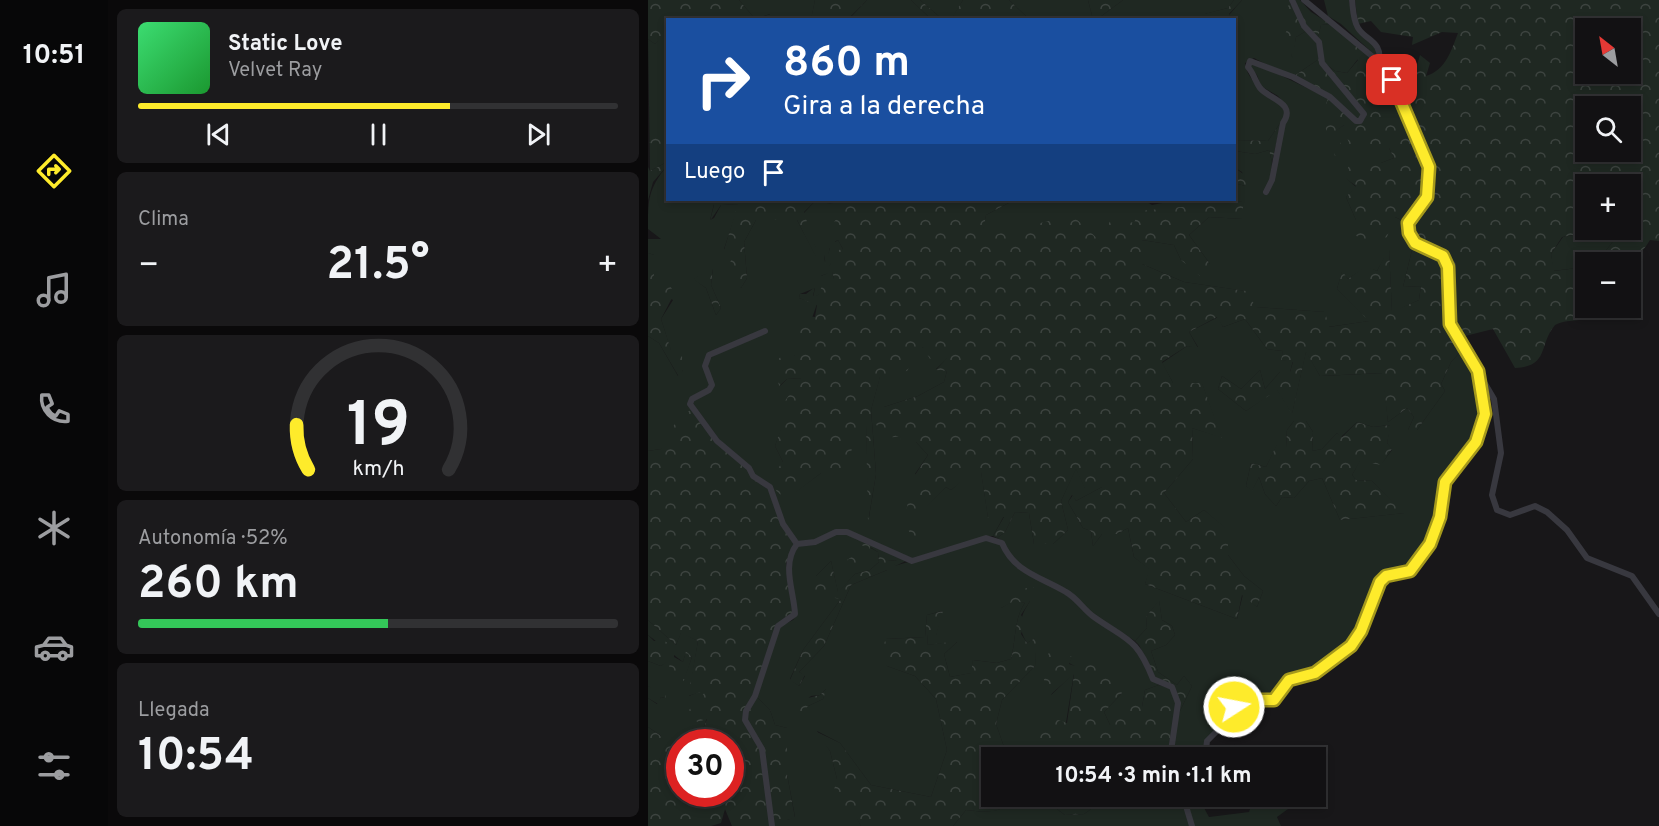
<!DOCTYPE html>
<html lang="es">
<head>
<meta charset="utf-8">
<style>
	:root { --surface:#121113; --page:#1b1a1c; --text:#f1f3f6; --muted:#9c9da0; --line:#313133; --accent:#feeb2b }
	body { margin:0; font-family:Overpass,sans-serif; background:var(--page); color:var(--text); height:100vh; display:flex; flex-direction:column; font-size:22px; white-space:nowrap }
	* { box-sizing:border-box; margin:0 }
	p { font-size:20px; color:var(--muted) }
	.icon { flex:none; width:33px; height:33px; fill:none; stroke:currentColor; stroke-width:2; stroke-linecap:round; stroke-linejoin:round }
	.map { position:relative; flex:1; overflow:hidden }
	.side { display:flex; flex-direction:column; gap:9px; padding:9px; background:#0a090a; width:540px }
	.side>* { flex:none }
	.banner { position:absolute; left:18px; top:18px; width:570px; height:183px; border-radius:0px; box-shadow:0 3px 9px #0003,0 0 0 2px var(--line); background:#1a4fa0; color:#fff; overflow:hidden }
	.needle { width:39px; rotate:329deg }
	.controls { position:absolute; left:927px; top:18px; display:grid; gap:12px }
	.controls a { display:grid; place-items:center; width:66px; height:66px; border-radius:0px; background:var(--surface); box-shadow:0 3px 9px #0003,0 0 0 2px var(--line); font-size:30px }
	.speed { position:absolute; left:18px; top:729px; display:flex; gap:12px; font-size:30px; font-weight:700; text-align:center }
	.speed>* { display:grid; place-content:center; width:78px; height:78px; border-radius:50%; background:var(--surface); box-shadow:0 3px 9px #0003,0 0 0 2px var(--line); line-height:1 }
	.speed .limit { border:9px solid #d22; background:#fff; color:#111 }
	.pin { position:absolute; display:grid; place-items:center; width:51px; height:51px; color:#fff; margin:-26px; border-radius:12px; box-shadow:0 3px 9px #0006 }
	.me { position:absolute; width:66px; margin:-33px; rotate:79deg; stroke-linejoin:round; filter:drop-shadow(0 0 4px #0008) }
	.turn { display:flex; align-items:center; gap:21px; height:126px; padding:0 18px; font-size:27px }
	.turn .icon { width:78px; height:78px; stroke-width:2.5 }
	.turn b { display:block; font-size:42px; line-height:51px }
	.then { display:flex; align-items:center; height:57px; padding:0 18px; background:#0003; gap:12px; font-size:22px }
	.big { font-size:45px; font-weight:700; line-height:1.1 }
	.side .card { flex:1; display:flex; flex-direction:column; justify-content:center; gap:9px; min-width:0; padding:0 21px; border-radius:9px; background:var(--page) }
	.side .dial { align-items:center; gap:0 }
	.dial svg { height:156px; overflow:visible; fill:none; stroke:var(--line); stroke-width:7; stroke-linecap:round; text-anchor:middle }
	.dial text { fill:var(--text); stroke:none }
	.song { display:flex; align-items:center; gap:18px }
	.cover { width:72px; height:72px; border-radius:9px; background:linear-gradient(135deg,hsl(140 70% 55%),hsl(130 70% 35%)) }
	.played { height:6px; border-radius:3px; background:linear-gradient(90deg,var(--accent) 65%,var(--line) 65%) }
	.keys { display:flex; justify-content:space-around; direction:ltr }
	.heat { display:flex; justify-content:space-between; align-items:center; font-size:33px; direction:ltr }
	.charge { height:9px; border-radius:4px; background:linear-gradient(90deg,#34c759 52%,var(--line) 0) }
	.trip { position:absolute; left:333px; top:747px; width:345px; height:60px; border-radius:0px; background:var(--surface); box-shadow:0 3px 9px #0003,0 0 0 2px var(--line); font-weight:700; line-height:60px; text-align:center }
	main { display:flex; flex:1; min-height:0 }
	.dock { display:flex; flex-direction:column; width:108px; justify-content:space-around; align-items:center; background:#070708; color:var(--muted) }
	.dock .icon { width:42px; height:42px }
	.dock .on { color:var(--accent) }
	.dock b { font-size:27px; color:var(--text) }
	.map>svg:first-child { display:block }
</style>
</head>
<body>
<main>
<nav class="dock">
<b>10:51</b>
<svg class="icon on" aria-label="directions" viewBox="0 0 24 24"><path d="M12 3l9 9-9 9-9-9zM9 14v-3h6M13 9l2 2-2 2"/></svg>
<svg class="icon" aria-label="music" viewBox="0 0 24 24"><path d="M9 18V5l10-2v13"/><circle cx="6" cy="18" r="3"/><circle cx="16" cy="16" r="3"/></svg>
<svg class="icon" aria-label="phone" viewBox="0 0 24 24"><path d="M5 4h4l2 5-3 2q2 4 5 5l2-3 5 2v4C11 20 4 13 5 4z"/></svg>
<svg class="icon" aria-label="climate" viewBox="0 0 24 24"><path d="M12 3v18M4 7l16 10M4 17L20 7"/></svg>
<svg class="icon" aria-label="car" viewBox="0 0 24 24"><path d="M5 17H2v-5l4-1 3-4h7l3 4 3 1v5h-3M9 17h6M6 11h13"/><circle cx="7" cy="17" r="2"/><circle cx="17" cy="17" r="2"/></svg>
<svg class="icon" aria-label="filters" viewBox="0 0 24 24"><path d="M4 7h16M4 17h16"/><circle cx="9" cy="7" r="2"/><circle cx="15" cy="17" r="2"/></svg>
</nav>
<section class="side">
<div class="card">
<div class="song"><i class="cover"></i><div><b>Static Love</b><p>Velvet Ray</p></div></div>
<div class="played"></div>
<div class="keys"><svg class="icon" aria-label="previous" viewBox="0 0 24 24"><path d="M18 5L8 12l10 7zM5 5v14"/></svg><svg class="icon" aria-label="pause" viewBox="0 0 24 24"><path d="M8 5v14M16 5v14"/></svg><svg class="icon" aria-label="next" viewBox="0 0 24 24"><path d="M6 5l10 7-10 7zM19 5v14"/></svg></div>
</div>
<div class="card"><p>Clima</p>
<div class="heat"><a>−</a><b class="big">21.5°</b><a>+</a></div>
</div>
<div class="card dial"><svg viewBox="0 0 100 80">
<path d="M14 69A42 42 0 1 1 86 69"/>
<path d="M14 69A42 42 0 0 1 8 46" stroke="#feeb2b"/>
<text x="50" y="56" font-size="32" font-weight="700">19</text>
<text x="50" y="72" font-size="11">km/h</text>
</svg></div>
<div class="card"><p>Autonomía · 52%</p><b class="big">260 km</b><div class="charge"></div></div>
<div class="card"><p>Llegada</p><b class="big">10:54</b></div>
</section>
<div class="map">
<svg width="1011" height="826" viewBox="0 0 1011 826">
	<defs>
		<pattern id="forest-crowns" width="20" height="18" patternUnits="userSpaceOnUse" patternTransform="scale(1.5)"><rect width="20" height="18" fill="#1f2822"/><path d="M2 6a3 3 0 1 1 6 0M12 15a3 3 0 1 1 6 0" fill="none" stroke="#3d4440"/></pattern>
	</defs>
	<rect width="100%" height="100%" fill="#181719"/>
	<g fill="#1f2822" fill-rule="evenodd">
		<polygon points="91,0 167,0 163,20 122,19 122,14 107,19"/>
		<polygon points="219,0 263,0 283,19 200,20"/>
		<polygon points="272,0 315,0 303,20 294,19"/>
		<polygon points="361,0 440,0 445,19 381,19"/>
		<polygon points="475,0 586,0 580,8 557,14 557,19 448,20"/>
		<path d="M594 0H642L644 58 648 37 658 31 669 43 671 59 646 76 630 71 606 58 597 63C600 90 635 93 637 116L620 141 587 140 586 20 583 19 581 15Z"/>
		<polygon points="676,0 701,0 705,21 727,46 730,58 693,24 680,16"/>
		<polygon points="682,24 697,35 710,59 699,73 687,71 675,62 670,37 673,25"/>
		<polygon points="14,37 20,46 19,118 16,144 19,131 19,162 2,171 0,39 7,44"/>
		<polygon points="605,62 680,98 687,131 696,125 741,148 746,158 697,177 708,187 698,197 708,220 747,217 758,222 758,234 765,246 755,287 773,286 771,300 744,313 741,250 729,271 718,267 700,279 694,272 689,289 722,321 680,327 676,312 607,307 597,291 536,282 494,264 494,240 526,245 533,260 562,264 541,235 561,217 595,219 594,201 487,223 452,240 333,238 338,215 366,200 496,200 504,205 528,200 586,200 587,183 597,186 594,172 587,168 588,151 607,154 621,150 624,162 622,190 640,108 630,96 613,86 609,75 601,66"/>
		<path d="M19 166 20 200H62L66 204 62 220 66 218 73 205 91 204 76 249 85 254 93 288 99 278 96 242 108 220H149L168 256 176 254 177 262 182 248H168L156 227V213L167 201 185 204 194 214 187 242 190 240 195 249 173 276 184 271 186 278 170 295 165 297 167 288 152 294 151 298 169 304 158 335V346L146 356 132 386 139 379 153 378 127 446 135 462 139 498 173 473 218 423 221 517 228 474 223 410 232 376 248 372 275 347 301 357 288 369 299 371 296 382 270 396 236 407 252 436 268 442 280 455 267 474 274 478 268 517 298 487 303 490 326 469 333 471 340 517 356 516 345 536H338L265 559 200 530 167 540 150 542 137 523 124 486 106 474 71 439 44 402 65 386 59 361C75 347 100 342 118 332L60 354 55 366 62 381 60 389 43 397 44 410 36 421 26 447 0 451V336L11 343 30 376 35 370 23 351 13 319 25 300 6 292V255L0 253V239H13L0 229C0 200 0 189 19 166ZM65 269 63 285 73 308 68 315 58 288 46 279Z"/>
		<polygon points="937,219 938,230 974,230 949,262 938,262 937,267 905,271 903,254 915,237 926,235"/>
		<path d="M570 317 575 327 597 319 619 349 635 351 634 360 645 361 642 372H632L617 389 612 370 593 389 574 376 570 389 598 411 629 389 644 413 658 351 672 376 735 373 740 422 759 408 766 417 760 430H769L797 391 793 384 803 362 814 350 829 374 835 414 832 428 795 481 790 517 780 543 761 569 737 574 731 581 711 631 702 645 666 671 641 678 625 698 590 700 575 722 557 740 555 757H524L530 715 544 686 536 676 529 685 510 672 503 651 518 645 527 635 524 626 514 620 511 601 498 617 499 628 487 641 446 614 421 591 376 569 361 553 355 541 349 538 357 532 367 512 381 513 386 544H405L420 530 413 501 428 468 437 488 456 486 428 501 424 495 420 502 435 528 443 531 445 546 454 534H469L480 528 486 557 502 569 497 584 589 619 595 594 609 607 615 591 596 576 580 555 579 530 556 510 538 522 516 493 545 459 544 428 573 437 554 384 525 383 514 363 539 346 550 347 541 332ZM646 421H658L665 432 664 451 674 449 689 433 693 437 709 422 725 427 742 425 739 443 744 450 733 464 712 460 704 475 708 480 724 481 756 513 692 520 674 478 661 481 646 498 634 497 628 506 617 494 611 477 604 490 598 486 603 463 618 467 629 445 638 449 639 430Z"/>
		<path d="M189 533 205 536 218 548 221 547 230 552 231 562 222 570 207 574 190 593 183 561 168 576 193 599 155 650 142 679 151 686 157 676 151 672 176 646 203 585 239 570 238 561 250 560 246 566 338 540 352 544C366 575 395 578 421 595 438 607 473 631 487 646 498 658 498 675 511 685L497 690 494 707 462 725 456 712 474 693 421 663 424 657 403 695 426 673 418 723 398 731 385 751 356 747 348 724 354 700 387 666 388 638 379 643C369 628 372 616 382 601L353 599V608L366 600 377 603C366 618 368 641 363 659L349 663 325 660 324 673 302 677 296 654 309 642 279 645 280 633 288 635 294 611 279 615 277 637 238 639 239 666 267 676 288 699 299 750 283 797 223 785 192 743 169 731 182 751 189 779 213 826H139V820L147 817 139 774V728L127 725 122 710 109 697 131 627 145 620 149 614 142 563 150 546ZM178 689 175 699 160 706H152L163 696 172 695Z"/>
		<polygon points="0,620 28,645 33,632 50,641 41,696 60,688 59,718 55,729 49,727 47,738 52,742 32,742 29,759 25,744 0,727 0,698 9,704 13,697 17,698 0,686 0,661 13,666 20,660 35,666 35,681 44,657 38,652 35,662 0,635"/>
		<path d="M371 796 382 800 393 797 417 815 436 814 460 797H533L542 826H305L318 810C341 813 354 813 371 796Z"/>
		<polygon points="544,797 550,797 561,817 601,812 603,806 640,809 629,817 633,826 546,826 539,801"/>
	</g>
	<g fill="url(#forest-crowns)" fill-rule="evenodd">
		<polygon points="0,0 91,0 107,19 123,14 122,19 20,20 19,46 14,38 7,44 0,39"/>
		<polygon points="167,0 219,0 200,19 163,19"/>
		<polygon points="263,0 272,0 294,19 283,19"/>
		<polygon points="315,0 361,0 381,19 303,19"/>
		<polygon points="440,0 475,0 448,20 445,19"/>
		<polygon points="586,0 594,0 581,14 583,19 557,19 556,14 580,8"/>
		<polygon points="646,0 652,0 663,12 682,24 673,25 670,37 658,25"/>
		<path d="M707 0H1011V241L1002 240C987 265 975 262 949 262L974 230H982V184H938L937 219 926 235 914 237 903 254 906 271 937 267 938 308H946C933 327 925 316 907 325 890 345 902 366 867 368L845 329 813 337 805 323 797 254 769 241 764 232 763 224 781 198 784 167 773 137 734 57 740 55 759 65 762 91 772 55 782 63 778 76C798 70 803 51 810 33L794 32 764 45 765 37 733 32 723 21 710 24ZM938 28H982V74H938ZM938 106H982V152H938Z"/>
		<polygon points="643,4 658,31 648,37 645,59 637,34 641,26 633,10"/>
		<polygon points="697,35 734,68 778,168 776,196 758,222 747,217 739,237 720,246 704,232 708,220 698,197 708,186 696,177 702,163 715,158 733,163 746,158 741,148 703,152 696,125 688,131 695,150 687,156 674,117 680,98 707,122 717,119 678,65 687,71 699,73 710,60 701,52"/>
		<polygon points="671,59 714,114 713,117 708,119 646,76"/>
		<polygon points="18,116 19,131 16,144 1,143"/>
		<polygon points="633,122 624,162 621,150 607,154 588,151 587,155 587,140 620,141"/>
		<polygon points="19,162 19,166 5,182 0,200 0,167 2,171"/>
		<polygon points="587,168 605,181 597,186 587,183"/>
		<path d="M62 200H366L338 215 334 238 424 215 451 240 464 218 486 223 491 211 595 201V219L561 217 541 235 562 264 552 276 533 260 526 245 494 240V264L536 282 598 291 608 307 677 312 681 327 721 321 689 289 694 271 700 279 718 266 729 271 741 248 744 312 771 300 773 286 755 287 765 246 793 258 797 267 799 325 814 350 803 362 793 384 797 391 769 430H760L766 417 759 408 740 422 734 373 672 376 658 352 644 414 629 390 598 411 570 389 574 376 593 389 612 370 617 389 632 372H642L645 362 633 360 635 351 619 349 597 319 575 327 569 317 541 332 550 348 539 346 514 362 525 383H554L574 438 544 428 545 459 516 493 538 522 556 510 580 530V555L596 576 615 591 609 607 594 595 589 619 497 584 501 569 486 557 480 528 469 534H454L445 546 443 531 435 528 420 502 425 495 428 501 454 487 437 489 428 469 413 501 420 530 405 544H386L381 513 367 512 357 532 349 538 345 536 356 517 340 518 333 472 327 470 303 490 298 487 269 517 273 531 266 544 257 521 262 486 273 479 267 475 280 455 268 442 255 447 252 436C239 440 234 433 227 423L236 407 270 396 296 382 299 371 288 370 300 357 282 359 275 347 259 371 249 372 241 383 232 377 223 410 228 474 220 522 218 424 191 473H173L139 499 129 492 122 478 135 462 127 446 138 414 132 408 153 378 139 379 131 386 126 361 137 355 146 356 151 346H158V335H153L151 329 155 326 153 320 159 316 167 317 169 305 151 298 152 294H158L167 287 165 296 170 295 175 284 186 278 184 272 172 276 173 268 182 265 187 251 195 249 190 240 186 242 185 223 193 214 184 213 185 204 167 201 156 212 159 219 157 227 168 247H182L178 264 176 255 168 257 149 220H108L96 242 99 278 93 288 79 271 85 255 76 250 90 204 73 205 62 221 66 205Z"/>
		<polygon points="0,253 6,255 6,291 22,285 26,294 13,319 23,350 34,356 35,370 31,377 11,343 0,336"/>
		<polygon points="65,268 63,285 73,308 68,315 58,288 45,279"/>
		<polygon points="44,410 55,427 121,488 146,544 138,563 145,614 133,621 106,695 96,711 112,750 123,826 84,826 77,809 73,823 63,826 0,826 0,727 13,736 17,726 23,726 23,737 30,739 25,744 29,759 31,757 32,794 82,794 82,742 52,742 47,738 49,727 55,729 59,719 49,722 41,710 59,690 40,696 50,641 33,633 28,645 0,620 0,451 13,449 21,442 26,446 25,426 31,420 36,421 35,413"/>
		<polygon points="646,421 658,421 665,432 664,451 674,449 689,433 694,437 709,422 725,427 743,425 739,443 744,449 733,465 712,461 704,475 708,480 724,481 757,513 692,520 674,478 661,481 646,498 634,497 628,506 617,494 611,477 604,491 598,486 603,463 618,467 629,444 638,448 639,430"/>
		<polygon points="205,536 260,560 245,567 249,560 239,561 239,570 203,585 176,646 151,672 157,675 151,686 142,680 155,650 193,599 163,594 168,576 183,561 190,592 207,574 222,570 231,562 230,552 222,547 219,556 207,570 199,560 217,548"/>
		<path d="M386 587 382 601 373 615 377 622 373 634 379 643 389 637 387 666 354 700 348 724 356 747 384 751 387 731H398L404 718 419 723 426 674 402 695 392 669 403 649 424 657 421 664 427 666 441 659 474 680V693L456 712 462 725 477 699 494 707 497 690 511 685 523 689 528 703 519 757 344 758V796L371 797C354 813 341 813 318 810L305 826H213L206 814 181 808 189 779 182 751 167 731 192 743 223 785 283 797 299 750 288 699 267 676 239 666 232 653 238 639 277 637 279 615 295 611 288 636 280 634 279 645 310 641 296 654 302 677 323 673 325 660 349 663 363 659C368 641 366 618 377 603L366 601 353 608 352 599 366 590Z"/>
		<polygon points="511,600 514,620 524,626 527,635 518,645 503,651 510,672 529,685 536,676 544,686 530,715 529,691 507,678 491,645 487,641 499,628 498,617"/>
		<polygon points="0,635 6,641 15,640 26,647 26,657 35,662 38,651 44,657 35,683 35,667 24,678 20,661 13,666 0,661"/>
		<polygon points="17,684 18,698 13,697 10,704 0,698 0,686 6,689"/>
		<polygon points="179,688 175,699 160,706 147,721 146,712 152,706 152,700 172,695"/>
		<polygon points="109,697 122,710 127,725 139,728 139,774 147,818 139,820 139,826 126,826 116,748 99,720 100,711"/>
		<polygon points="393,797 460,797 436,814 417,815"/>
	</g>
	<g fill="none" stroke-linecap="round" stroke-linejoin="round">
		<g stroke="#38383f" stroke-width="6">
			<polyline points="656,0 736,66 770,138 781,167 779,197 761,223 761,233 767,243 795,256 800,267 802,324 846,399 853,453 844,495 849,510 862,515 887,506 899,512 919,530 939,558 984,576 1011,614"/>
			<path d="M704 0C705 9 705 20 710 28 718 41 735 41 731 63"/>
			<path d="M618 192 624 180 635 123C649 103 621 99 612 88 607 81 606 74 600 67L602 61 645 77 682 97 708 121H712L716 114 674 63 671 42 656 26 644 0"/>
			<polyline points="117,331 61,355 57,366 64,385 61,390 44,399 42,404 69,441 101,468 105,476 122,487 135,524 149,544"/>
			<polyline points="557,758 559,741 577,723 591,702 626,700 641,680 667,673 703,646 713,631 732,582 738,576 762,571 782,544 792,517 797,482 834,429 837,414 831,377"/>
			<polyline points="535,796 544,826"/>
			<path d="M124 826 114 749 97 720 98 711 107 696 130 626 147 614C146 591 133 565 149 544L167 542 188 532H199L264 561 338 538 354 543C366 572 393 577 418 592 429 598 436 610 446 617 480 641 488 637 505 679L524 687 530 703 522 758"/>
		</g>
	</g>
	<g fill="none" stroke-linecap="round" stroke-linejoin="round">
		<defs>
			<polyline id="route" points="586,707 597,700 626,700 641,680 667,673 703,646 713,631 732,582 738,576 762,571 782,544 792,517 797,482 828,442 837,414 830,371 802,324 800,267 795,256 767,243 761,233 760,223 779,197 781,167 744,80"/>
		</defs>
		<use href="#route" stroke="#a5991c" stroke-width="15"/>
		<use href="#route" stroke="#feeb2b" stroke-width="10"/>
	</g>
</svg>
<div class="controls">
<a><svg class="needle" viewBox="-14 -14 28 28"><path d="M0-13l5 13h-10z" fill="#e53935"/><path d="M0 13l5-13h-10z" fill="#9c9da0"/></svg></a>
<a><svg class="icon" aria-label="search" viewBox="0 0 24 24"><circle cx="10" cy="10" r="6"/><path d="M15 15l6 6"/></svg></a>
<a>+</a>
<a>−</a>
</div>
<div class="speed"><div class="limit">30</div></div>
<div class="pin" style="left:744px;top:80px;background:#d93025"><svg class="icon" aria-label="arrive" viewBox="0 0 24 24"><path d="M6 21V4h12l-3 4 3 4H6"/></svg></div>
<svg class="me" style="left:586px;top:707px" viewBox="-20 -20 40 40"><circle r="17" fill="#feeb2b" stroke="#fff" stroke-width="3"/><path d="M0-11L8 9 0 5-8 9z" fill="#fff"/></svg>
<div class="trip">10:54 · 3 min · 1.1 km</div>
<div class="banner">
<div class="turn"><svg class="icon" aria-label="right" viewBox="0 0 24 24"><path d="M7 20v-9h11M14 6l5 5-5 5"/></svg><div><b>860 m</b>Gira a la derecha</div></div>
<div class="then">Luego<svg class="icon" aria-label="arrive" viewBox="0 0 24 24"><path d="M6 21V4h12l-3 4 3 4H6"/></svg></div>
</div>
</div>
</main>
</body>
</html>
